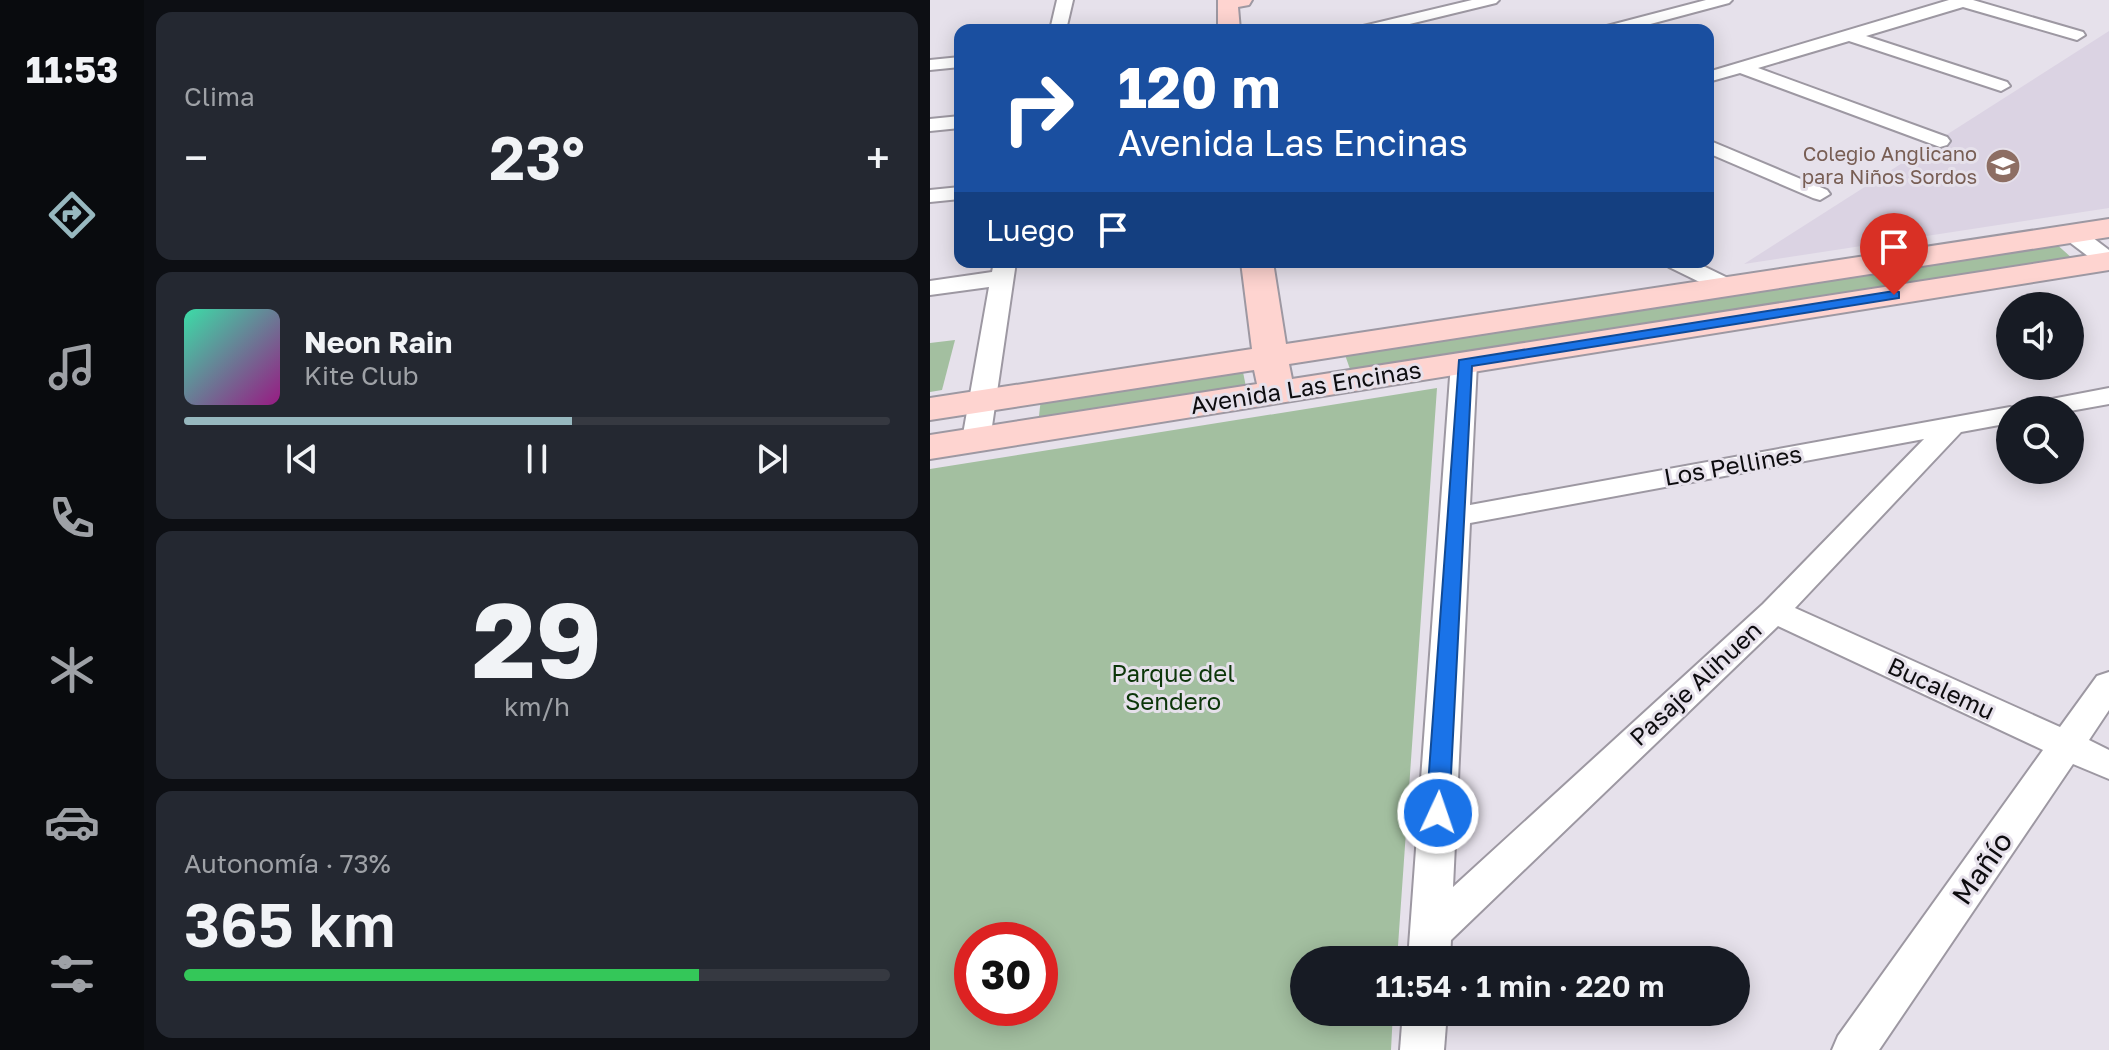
<!DOCTYPE html>
<html lang="es">
<head>
<meta charset="utf-8">
<style>
	:root { --surface:#171b24; --page:#242831; --text:#f1f3f6; --muted:#9ea1a6; --line:#363941; --accent:#97b8bf }
	body { margin:0; font-family:"Golos Text",sans-serif; background:var(--page); color:var(--text); height:100vh; display:flex; flex-direction:column; font-size:30px; white-space:nowrap }
	* { box-sizing:border-box; margin:0 }
	p { font-size:26px; color:var(--muted) }
	.icon { flex:none; width:44px; height:44px; fill:none; stroke:currentColor; stroke-width:2; stroke-linecap:round; stroke-linejoin:round }
	.map { position:relative; flex:1; overflow:hidden }
	.details { display:flex; flex-direction:column; gap:12px; padding:12px; background:#0d0f14; width:786px }
	.details>* { flex:none }
	.banner { position:absolute; left:24px; top:24px; width:760px; height:244px; border-radius:16px; box-shadow:0 4px 20px #0003; background:#1a4fa0; color:#fff; overflow:hidden }
	.fabs { position:absolute; left:1066px; top:292px; display:grid; gap:16px }
	.fabs a { display:grid; place-items:center; width:88px; height:88px; border-radius:50%; background:var(--surface); box-shadow:0 4px 20px #0003; font-size:40px }
	.speed { position:absolute; left:24px; top:922px; display:flex; gap:16px; font-size:40px; font-weight:700; text-align:center }
	.speed>* { display:grid; place-content:center; width:104px; height:104px; border-radius:50%; background:var(--surface); box-shadow:0 4px 20px #0003; line-height:1 }
	.speed .limit { border:12px solid #d22; background:#fff; color:#111 }
	.pin { position:absolute; display:grid; place-items:center; width:68px; height:68px; color:#fff; margin:-82px -34px; border-radius:50% 50% 50% 0; rotate:-45deg; box-shadow:0 0 8px #0007 }
	.pin .icon { rotate:45deg }
	.me { position:absolute; width:88px; margin:-44px; rotate:3deg; stroke-linejoin:round; filter:drop-shadow(0 0 6px #0008) }
	.turn { display:flex; align-items:center; gap:28px; height:168px; padding:0 32px; font-size:36px }
	.turn .icon { width:104px; height:104px; stroke-width:2.5 }
	.turn b { display:block; font-size:56px; line-height:68px }
	.then { display:flex; align-items:center; height:76px; padding:0 32px; background:#0003; gap:16px; font-size:30px }
	.big { font-size:60px; font-weight:600; line-height:1.1 }
	.details .tile { flex:1; display:flex; flex-direction:column; justify-content:center; gap:12px; min-width:0; padding:0 28px; border-radius:16px; background:var(--page) }
	.details .dial { align-items:center; gap:0 }
	.dial b { font-size:104px; line-height:1 }
	.song { display:flex; align-items:center; gap:24px }
	.cover { width:96px; height:96px; border-radius:12px; background:linear-gradient(135deg,hsl(160 70% 55%),hsl(310 70% 35%)) }
	.played { height:8px; border-radius:4px; background:linear-gradient(90deg,var(--accent) 55%,var(--line) 55%) }
	.keys { display:flex; justify-content:space-around; direction:ltr }
	.heat { display:flex; justify-content:space-between; align-items:center; font-size:44px; direction:ltr }
	.charge { height:12px; border-radius:6px; background:linear-gradient(90deg,#34c759 73%,var(--line) 0) }
	.trip { position:absolute; left:360px; top:946px; width:460px; height:80px; border-radius:40px; background:var(--surface); box-shadow:0 4px 20px #0003; font-weight:600; line-height:80px; text-align:center }
	main { display:flex; flex:1; min-height:0 }
	.dock { display:flex; flex-direction:column; width:144px; justify-content:space-around; align-items:center; background:#090b0e; color:var(--muted) }
	.dock .icon { width:56px; height:56px }
	.dock .current { color:var(--accent) }
	.dock b { font-size:36px; color:var(--text) }
	.map>svg:first-child { display:block }
</style>
</head>
<body>
<main>
<nav class="dock">
<b>11:53</b>
<svg class="icon current" aria-label="directions" viewBox="0 0 24 24"><path d="M12 3l9 9-9 9-9-9zM9 14v-3h6M13 9l2 2-2 2"/></svg>
<svg class="icon" aria-label="music" viewBox="0 0 24 24"><path d="M9 18V5l10-2v13"/><circle cx="6" cy="18" r="3"/><circle cx="16" cy="16" r="3"/></svg>
<svg class="icon" aria-label="phone" viewBox="0 0 24 24"><path d="M5 4h4l2 5-3 2q2 4 5 5l2-3 5 2v4C11 20 4 13 5 4z"/></svg>
<svg class="icon" aria-label="climate" viewBox="0 0 24 24"><path d="M12 3v18M4 7l16 10M4 17L20 7"/></svg>
<svg class="icon" aria-label="car" viewBox="0 0 24 24"><path d="M5 17H2v-5l4-1 3-4h7l3 4 3 1v5h-3M9 17h6M6 11h13"/><circle cx="7" cy="17" r="2"/><circle cx="17" cy="17" r="2"/></svg>
<svg class="icon" aria-label="filters" viewBox="0 0 24 24"><path d="M4 7h16M4 17h16"/><circle cx="9" cy="7" r="2"/><circle cx="15" cy="17" r="2"/></svg>
</nav>
<section class="details">
<div class="tile"><p>Clima</p>
<div class="heat"><a>−</a><b class="big">23°</b><a>+</a></div>
</div>
<div class="tile">
<div class="song"><i class="cover"></i><div><b>Neon Rain</b><p>Kite Club</p></div></div>
<div class="played"></div>
<div class="keys"><svg class="icon" aria-label="previous" viewBox="0 0 24 24"><path d="M18 5L8 12l10 7zM5 5v14"/></svg><svg class="icon" aria-label="pause" viewBox="0 0 24 24"><path d="M8 5v14M16 5v14"/></svg><svg class="icon" aria-label="next" viewBox="0 0 24 24"><path d="M6 5l10 7-10 7zM19 5v14"/></svg></div>
</div>
<div class="tile dial"><b>29</b><p>km/h</p></div>
<div class="tile"><p>Autonomía · 73%</p><b class="big">365 km</b><div class="charge"></div></div>
</section>
<div class="map">
<svg width="1179" height="1050" viewBox="0 0 1179 1050">
	<rect width="100%" height="100%" fill="#e6e1eb"/>
	<polygon fill="#dbd3e3" points="1179,31 1179,208 814,264"/>
	<g fill="#a3bfa0" fill-rule="evenodd">
		<polygon points="1124,242 1143,259 421,372 414,352"/>
		<polygon points="25,340 12,390 0,392 0,343"/>
		<polygon points="312,367 317,392 108,425 111,398"/>
		<path d="M507 388 467 960H374V1012H463L461 1050H0V469ZM110 940V1008H42V940Z"/>
	</g>
	<g fill="none" stroke-linecap="round" stroke-linejoin="round">
		<defs>
			<g id="street">
				<polygon points="127,0 143,0 136,30 120,30"/>
				<polygon points="542,0 569,0 566,3 455,30 427,30 429,27"/>
				<polygon points="776,0 802,0 799,3 698,30 671,30 673,27"/>
				<polygon points="1019,0 1043,0 1153,32 1155,35 1147,40 1033,7 936,36 1077,82 1080,86 1071,91 919,41 828,68 1017,137 1020,141 1017,145 1010,147 810,73 778,82 778,72"/>
				<polygon points="30,57 30,67 0,70 0,60"/>
				<polygon points="30,116 30,128 0,131 0,119"/>
				<polygon points="778,140 897,190 900,194 890,200 883,198 778,153"/>
				<polygon points="30,187 30,199 0,202 0,190"/>
				<polygon points="1142,226 1150,228 1179,250 1179,268 1171,266 1134,238 1131,233 1134,228"/>
				<polygon points="64,262 86,262 60,440 56,446 46,448 36,446 32,440 59,287 0,295 0,281 62,272"/>
				<polygon points="736,262 765,262 804,281 808,286 804,291 788,291 739,267"/>
				<path d="M534 355 543 358 547 363 540 505 1080 407 1090 410H1080V423L1031 432 865 608 1130 727 1167 676 1179 672V710L1159 740 1179 750V779L1143 764 949 1050H902L908 1036 1113 750 848 626 521 940 520 960H478L521 363 525 358ZM994 439 833 604 523 887 540 523Z"/>
				<polygon points="1179,388 1179,404 1140,411 1092,410 1096,404"/>
				<polygon points="473,1012 517,1012 514,1050 470,1050"/>
			</g>
			<g id="secondary">
				<polygon points="288,0 322,0 319,5 308,7 310,30 288,30"/>
				<polygon points="1179,219 1179,237 359,364 362,379 1179,252 1179,270 0,459 0,435 327,384 324,370 0,420 0,398 322,349 311,262 343,262 356,344"/>
			</g>
		</defs>
		<use href="#street" stroke="#9d98a2" stroke-width="4"/>
		<use href="#secondary" stroke="#9d98a2" stroke-width="4"/>
		<use href="#street" fill="#fff" fill-rule="evenodd"/>
		<use href="#secondary" fill="#fed4d0" fill-rule="evenodd"/>
	</g>
	<polygon fill="#1a73e8" stroke="#114b97" stroke-width="2" points="964,291 969,292 969,298 542,366 519,813 516,819 508,821 500,819 496,813 529,360"/>
	<defs>
		<symbol id="school-disc" viewBox="-11 -11 22 22"><circle r="9.5" fill="#8d6e63" stroke="#e6e1eb"/><path d="M0-5L7-2L0 1L-7-2ZM-4 1L0 2.5L4 1V4Q0 6-4 4Z" fill="#fff"/></symbol>
	</defs>
	<g fill-rule="evenodd">
		<use href="#school-disc" x="1053" y="146" width="40" height="40"/>
	</g>
	<g text-anchor="middle" stroke-width="6" stroke-linejoin="round" paint-order="stroke">
		<g font-size="20" fill="#785e54" stroke="#e6e1eb" text-anchor="end">
			<text x="1047" y="161">Colegio Anglicano<tspan x="1047" dy="23">para Niños Sordos</tspan></text>
		</g>
		<g font-size="24" fill="#0d0c0f" stroke="#e6e1eb">
			<text transform="translate(376 388) rotate(-9)" y="8">Avenida Las Encinas</text>
			<text transform="translate(803 466) rotate(-10)" y="8">Los Pellines</text>
			<text transform="translate(766 684) rotate(-43)" y="8">Pasaje Alihuen</text>
			<text transform="translate(1011 689) rotate(25)" y="8">Bucalemu</text>
		</g>
		<g font-size="24" fill="#0c3609" stroke="#e6e1eb">
			<text x="243" y="682">Parque del<tspan x="243" dy="28">Sendero</tspan></text>
		</g>
		<g font-size="28" fill="#0d0c0f" stroke="#e6e1eb">
			<text transform="translate(1052 868) rotate(-55)" y="10">Mañío</text>
		</g>
	</g>
</svg>
<div class="fabs">
<a><svg class="icon" aria-label="sound" viewBox="0 0 24 24"><path d="M4 9h4l5-4v14l-5-4H4zM17 9q2 3 0 6"/></svg></a>
<a><svg class="icon" aria-label="search" viewBox="0 0 24 24"><circle cx="10" cy="10" r="6"/><path d="M15 15l6 6"/></svg></a>
</div>
<div class="speed"><div class="limit">30</div></div>
<div class="pin" style="left:964px;top:295px;background:#d93025"><svg class="icon" aria-label="arrive" viewBox="0 0 24 24"><path d="M6 21V4h12l-3 4 3 4H6"/></svg></div>
<svg class="me" style="left:508px;top:813px" viewBox="-20 -20 40 40"><circle r="17" fill="#1a73e8" stroke="#fff" stroke-width="3"/><path d="M0-11L8 9 0 5-8 9z" fill="#fff"/></svg>
<div class="trip">11:54 · 1 min · 220 m</div>
<div class="banner">
<div class="turn"><svg class="icon" aria-label="right" viewBox="0 0 24 24"><path d="M7 20v-9h11M14 6l5 5-5 5"/></svg><div><b>120 m</b>Avenida Las Encinas</div></div>
<div class="then">Luego<svg class="icon" aria-label="arrive" viewBox="0 0 24 24"><path d="M6 21V4h12l-3 4 3 4H6"/></svg></div>
</div>
</div>
</main>
</body>
</html>
